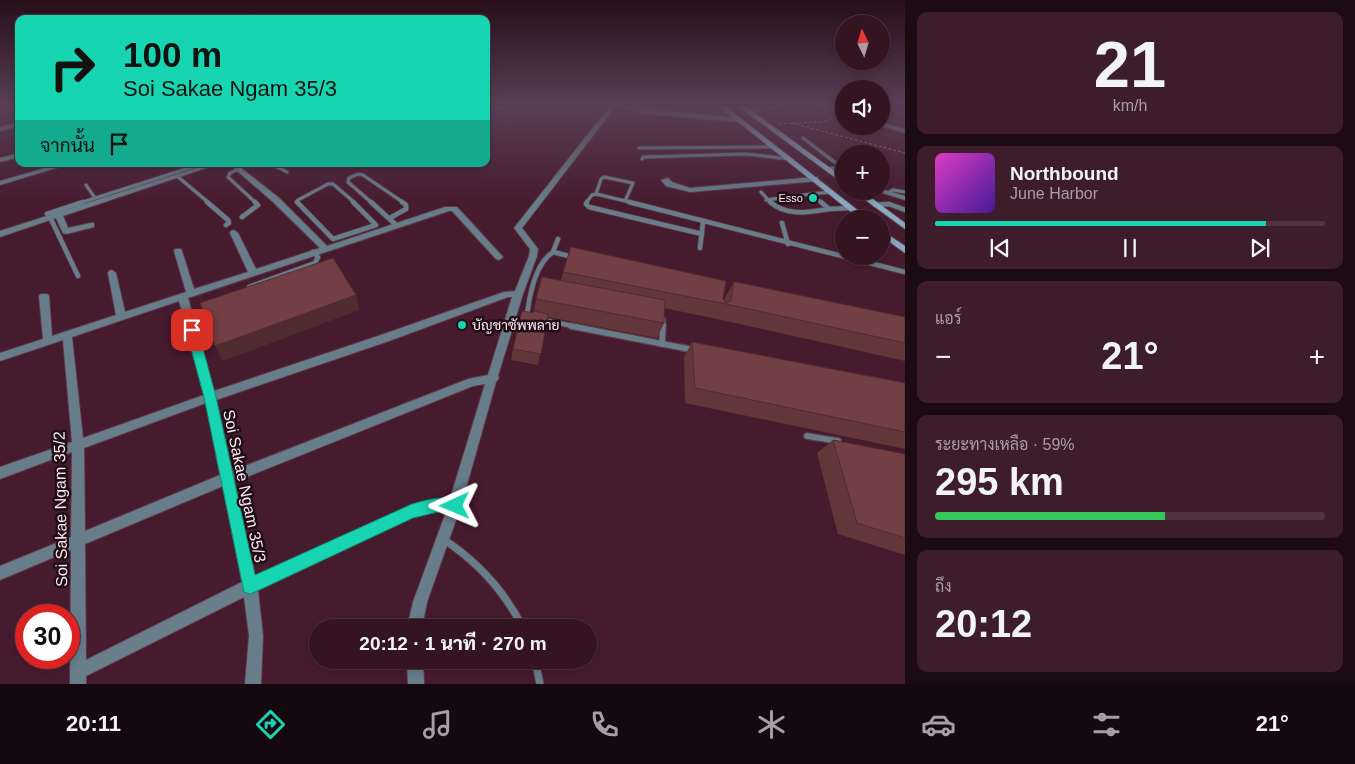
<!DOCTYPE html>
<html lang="th">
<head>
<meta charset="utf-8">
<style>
	:root { --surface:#351422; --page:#3d1d2a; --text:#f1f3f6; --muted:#aa9ea5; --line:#4f3340; --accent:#18d5b2 }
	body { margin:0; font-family:Arial,Sarabun,sans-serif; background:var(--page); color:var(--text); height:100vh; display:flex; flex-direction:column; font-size:19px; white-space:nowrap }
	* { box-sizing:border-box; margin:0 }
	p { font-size:16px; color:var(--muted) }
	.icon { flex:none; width:28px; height:28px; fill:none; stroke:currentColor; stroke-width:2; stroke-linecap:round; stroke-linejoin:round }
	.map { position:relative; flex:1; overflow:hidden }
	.panel { display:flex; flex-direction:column; gap:12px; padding:12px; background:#1d0b13; width:450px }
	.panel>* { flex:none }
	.banner { position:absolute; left:15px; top:15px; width:475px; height:152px; border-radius:10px; box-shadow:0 2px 8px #0003,0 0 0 1px var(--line); background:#18d5b2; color:#111; overflow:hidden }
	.needle { width:32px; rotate:355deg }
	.controls { position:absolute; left:835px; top:15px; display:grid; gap:10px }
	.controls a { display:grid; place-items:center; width:55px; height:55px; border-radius:50%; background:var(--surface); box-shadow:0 2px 8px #0003,0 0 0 1px var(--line); font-size:25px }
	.speed { position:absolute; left:15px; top:604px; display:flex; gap:10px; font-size:25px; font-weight:700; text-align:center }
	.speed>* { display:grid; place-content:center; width:65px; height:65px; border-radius:50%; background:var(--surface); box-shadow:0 2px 8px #0003,0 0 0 1px var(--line); line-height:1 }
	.speed .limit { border:8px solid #d22; background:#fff; color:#111 }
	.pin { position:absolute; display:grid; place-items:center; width:42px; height:42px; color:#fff; margin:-21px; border-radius:10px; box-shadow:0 2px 8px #0006 }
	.me { position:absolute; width:55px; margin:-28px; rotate:269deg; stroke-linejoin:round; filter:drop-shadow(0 0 4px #0008) }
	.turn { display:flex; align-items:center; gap:18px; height:105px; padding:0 25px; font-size:22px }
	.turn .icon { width:65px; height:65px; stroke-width:2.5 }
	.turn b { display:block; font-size:35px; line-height:42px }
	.then { display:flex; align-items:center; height:48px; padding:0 25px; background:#0003; gap:10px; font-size:19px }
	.big { font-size:38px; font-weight:800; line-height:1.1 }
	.panel .card { flex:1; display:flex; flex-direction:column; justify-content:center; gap:8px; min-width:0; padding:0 18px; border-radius:10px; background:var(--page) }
	.panel .dial { align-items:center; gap:0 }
	.dial b { font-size:65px; line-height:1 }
	.song { display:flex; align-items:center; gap:15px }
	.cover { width:60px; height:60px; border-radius:8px; background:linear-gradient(135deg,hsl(310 70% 55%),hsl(260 70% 35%)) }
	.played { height:5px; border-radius:2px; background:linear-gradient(90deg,var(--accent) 85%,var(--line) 85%) }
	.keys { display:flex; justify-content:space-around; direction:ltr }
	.heat { display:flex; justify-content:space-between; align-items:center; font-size:28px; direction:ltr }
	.charge { height:8px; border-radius:4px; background:linear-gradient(90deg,#34c759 59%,var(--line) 0) }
	.trip { position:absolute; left:309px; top:619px; width:288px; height:50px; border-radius:25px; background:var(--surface); box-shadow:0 2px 8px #0003,0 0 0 1px var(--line); font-weight:800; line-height:50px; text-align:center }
	.menu { display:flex; height:80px; justify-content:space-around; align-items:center; background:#15080e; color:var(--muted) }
	.menu .icon { width:35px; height:35px }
	.menu .on { color:var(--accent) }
	.menu b { font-size:22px; color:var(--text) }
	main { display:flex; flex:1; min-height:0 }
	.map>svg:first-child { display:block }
</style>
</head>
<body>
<main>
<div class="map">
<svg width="905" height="684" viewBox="0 0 905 684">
	<rect width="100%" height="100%" fill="#471b2e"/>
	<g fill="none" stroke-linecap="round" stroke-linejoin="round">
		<defs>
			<g id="service-far3">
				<polyline points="493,106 497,108 503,106"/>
				<polyline points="748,112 780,106"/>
				<polyline points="803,138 841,167 827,169"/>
				<polyline points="639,148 774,147"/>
				<polyline points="642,159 643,157 746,154 789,159"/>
				<polyline points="271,164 287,172"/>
				<polyline points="239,169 230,173 228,177 256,203"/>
				<polyline points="177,176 209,203"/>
				<polyline points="86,185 95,198"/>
				<polyline points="761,192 771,203"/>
				<polyline points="888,193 893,190 905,192"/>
				<polyline points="596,194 634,203"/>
				<polyline points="766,200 811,194"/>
				<polyline points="80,203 202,164"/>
				<polyline points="297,203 298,200 328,184 333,184 355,203"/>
				<polyline points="372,203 348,182 349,178 358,174 363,175 404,203"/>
				<polyline points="586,203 592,195 596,194 601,179 604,177 633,183 625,201"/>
				<polyline points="822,203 811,194 831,192"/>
			</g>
			<g id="service-far2">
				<polyline points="207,202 228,220 229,223 226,225"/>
				<polyline points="297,202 333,239 376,225 353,202"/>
				<polyline points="371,202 396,225"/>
				<polyline points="587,202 586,204 589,207 702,234"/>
				<polyline points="629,202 905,272"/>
				<path d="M770 202C788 217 808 212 829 209"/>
				<polyline points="821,202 829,209 851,208"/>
				<polyline points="875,205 889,204 905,210"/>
				<polyline points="47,214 83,202"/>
				<polyline points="50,217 78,276"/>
				<polyline points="242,217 258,205 255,202"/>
				<polyline points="390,218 406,209 406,205 402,202"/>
				<polyline points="782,223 788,244"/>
				<polyline points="700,248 703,222"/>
				<polyline points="553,252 558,239"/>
				<polyline points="249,287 315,263 318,257 313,252"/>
				<path d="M530 316 527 314C530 294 535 264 553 252L573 257"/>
				<polyline points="543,320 578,327"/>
				<polyline points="663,327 663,319"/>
			</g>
			<g id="service-far1">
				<polyline points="571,326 694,350"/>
				<polyline points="662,344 663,326"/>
				<polyline points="807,436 838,441"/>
			</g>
			<g id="service">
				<path d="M443 539C478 562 504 590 523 628"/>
				<polyline points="535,660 540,684"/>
			</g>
			<g id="minor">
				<path d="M610 106H616L522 228 538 249 537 256 523 294 498 376 499 378 496 382 461 506 427 602 422 628H407L413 602 446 512 438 511 413 517 258 590 263 636 261 684H245L249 636 244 597 86 676V684H70L71 550 0 580V566L71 537 72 452 0 479V467L72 442 63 340 0 361V353L43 339 39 296 41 294H47L49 296 52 336 116 315 108 273 109 271 112 270 116 273 125 312 186 292 174 251 175 249H181L182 251 194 289 248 272 230 233 231 231 234 230 238 233 256 269 320 248 272 201 229 164H236L278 197 327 246 445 207H457L503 257 499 260 496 259 452 211H449L188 298 214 391 381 335 504 292 515 291 529 256 530 249 514 228ZM508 297H512L488 375 468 379 232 471 216 400 389 341ZM179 301 204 395 83 438 72 337ZM485 384 450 499H438L412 505 255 576 234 482 473 386ZM206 403 220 475 85 531 84 448ZM223 486 242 582 86 660 85 544Z"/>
				<polygon points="19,122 19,126 0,131 0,127"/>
				<polygon points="19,153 19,157 0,162 0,158"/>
				<polygon points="59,164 69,164 0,185 0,181"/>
				<polygon points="209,164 218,164 63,216 68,228 91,223 94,223 94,227 66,234 63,233 56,218 0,237 0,231"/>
				<polygon points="815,177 818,177 818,181 690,192 666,186 661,180 668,178 672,182 690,188"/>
				<polygon points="881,189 905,196 905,200 876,191 881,191"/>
				<polygon points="407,660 423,660 424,684 408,684"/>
			</g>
			<g id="tertiary">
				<polygon points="618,106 740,118 743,120 740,122 648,114"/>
				<polygon points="815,106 825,106 844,111 844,115"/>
				<polygon points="881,122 905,129 905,133 881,126"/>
			</g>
			<g id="secondary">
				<polygon points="718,106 725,106 869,219 860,219"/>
				<polygon points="738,106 745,106 844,178 844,184"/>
				<polygon points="853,191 862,191 905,223 905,229"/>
				<polygon points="881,230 905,246 905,253 881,236"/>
			</g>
		</defs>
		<use href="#service-far3" stroke="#603849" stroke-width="4.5"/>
		<use href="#service-far2" stroke="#603849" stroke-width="6"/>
		<use href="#service-far1" stroke="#603849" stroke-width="8"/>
		<use href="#service" stroke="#603849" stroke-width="9"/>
		<use href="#minor" stroke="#603849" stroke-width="2"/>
		<use href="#tertiary" stroke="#603849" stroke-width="2"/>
		<use href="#secondary" stroke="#603849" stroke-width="2"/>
		<g stroke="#a98b97" stroke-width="1" stroke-dasharray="2.5 2.5" stroke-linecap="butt">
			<polyline points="792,123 905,153"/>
			<polyline points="779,124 821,122 834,118"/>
		</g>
		<use href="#service-far3" stroke="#677d8a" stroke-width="3"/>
		<use href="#service-far2" stroke="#677d8a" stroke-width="4.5"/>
		<use href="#service-far1" stroke="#677d8a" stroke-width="5.5"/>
		<use href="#service" stroke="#677d8a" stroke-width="7"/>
		<use href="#minor" fill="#677d8a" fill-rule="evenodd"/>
		<use href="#tertiary" fill="#677d8a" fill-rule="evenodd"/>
		<use href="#secondary" fill="#87aabf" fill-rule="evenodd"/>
	</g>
	<g fill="#63363a">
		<polygon points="563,272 723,299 724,301 725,298 734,282 905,317 905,361 717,319 664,308 664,323 657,338 548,317 538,365 511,360 513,349 534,311 536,299 561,280"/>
		<polygon points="692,342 905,383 905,449 685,403 684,357"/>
		<polygon points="833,440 905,454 905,555 838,534 817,453"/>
	</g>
	<polygon fill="#502c30" points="356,295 359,310 223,361 215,346"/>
	<g fill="#733f44" stroke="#502c30">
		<polygon points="571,247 726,281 723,299 726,303 731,301 734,282 736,282 905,317 905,343 726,304 563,272"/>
		<polygon points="333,258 356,295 215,346 200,303"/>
		<polygon points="542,277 665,300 664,323 536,299"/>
		<polygon points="522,311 533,313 534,311 548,314 541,354 513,349"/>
		<polygon points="692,342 905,383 905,432 695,388"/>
		<polygon points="833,440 905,454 905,538 857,523"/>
	</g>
	<linearGradient id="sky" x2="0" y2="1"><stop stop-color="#270f19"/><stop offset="0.52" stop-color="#583f57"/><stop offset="1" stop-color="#583f57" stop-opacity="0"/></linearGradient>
	<rect width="905" height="202" fill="url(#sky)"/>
	<path fill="#18d5b2" stroke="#108a74" d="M192 326 198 330 216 397 255 575 412 504C427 500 445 494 460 501L462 506 460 511 455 513 438 512 413 518 255 592 250 594 244 592 204 397 186 330Z"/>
	<g fill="#18d5b2" stroke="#210d16" stroke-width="2">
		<circle cx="813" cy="198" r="5"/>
		<circle cx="462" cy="325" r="5"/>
	</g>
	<g text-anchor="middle" stroke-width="5" stroke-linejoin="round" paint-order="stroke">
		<g font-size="11" fill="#fce9ef" stroke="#210d16" text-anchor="end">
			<text x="803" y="202">Esso</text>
		</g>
		<g font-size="14" fill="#fce9ef" stroke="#210d16" text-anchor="start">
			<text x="472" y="330">บัญชาซัพพลาย</text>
		</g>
		<g font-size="16" fill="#fce9ef" stroke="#210d16">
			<text transform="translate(245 486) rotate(78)" y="6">Soi Sakae Ngam 35/3</text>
			<text transform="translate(60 509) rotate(-91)" y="6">Soi Sakae Ngam 35/2</text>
		</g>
	</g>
</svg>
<div class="controls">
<a><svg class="needle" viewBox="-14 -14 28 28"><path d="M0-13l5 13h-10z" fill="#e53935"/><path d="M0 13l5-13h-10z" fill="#aa9ea5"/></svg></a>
<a><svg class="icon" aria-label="sound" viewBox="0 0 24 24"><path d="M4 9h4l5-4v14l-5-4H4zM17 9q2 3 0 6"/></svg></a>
<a>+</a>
<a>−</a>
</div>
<div class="speed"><div class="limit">30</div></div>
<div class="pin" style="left:192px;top:330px;background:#d93025"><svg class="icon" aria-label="arrive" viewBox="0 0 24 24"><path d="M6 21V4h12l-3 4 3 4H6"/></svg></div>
<svg class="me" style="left:455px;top:506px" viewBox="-20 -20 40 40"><path d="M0-17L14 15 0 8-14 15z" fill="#18d5b2" stroke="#fff" stroke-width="4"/></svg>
<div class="trip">20:12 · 1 นาที · 270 m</div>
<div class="banner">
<div class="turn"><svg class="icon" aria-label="right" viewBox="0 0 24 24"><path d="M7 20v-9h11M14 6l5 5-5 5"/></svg><div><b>100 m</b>Soi Sakae Ngam 35/3</div></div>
<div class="then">จากนั้น<svg class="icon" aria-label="arrive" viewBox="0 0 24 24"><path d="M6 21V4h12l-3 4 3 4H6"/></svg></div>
</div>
</div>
<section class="panel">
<div class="card dial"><b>21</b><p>km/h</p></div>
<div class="card">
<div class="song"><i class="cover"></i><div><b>Northbound</b><p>June Harbor</p></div></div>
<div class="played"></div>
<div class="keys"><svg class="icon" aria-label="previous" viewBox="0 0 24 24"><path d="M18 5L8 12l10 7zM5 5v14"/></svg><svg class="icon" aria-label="pause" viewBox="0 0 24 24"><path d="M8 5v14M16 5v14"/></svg><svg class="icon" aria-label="next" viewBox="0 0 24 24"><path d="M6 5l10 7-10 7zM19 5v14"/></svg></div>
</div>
<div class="card"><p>แอร์</p>
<div class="heat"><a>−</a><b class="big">21°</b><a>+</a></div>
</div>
<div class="card"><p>ระยะทางเหลือ · 59%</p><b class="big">295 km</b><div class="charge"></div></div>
<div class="card"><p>ถึง</p><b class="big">20:12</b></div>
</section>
</main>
<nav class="menu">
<b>20:11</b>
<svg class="icon on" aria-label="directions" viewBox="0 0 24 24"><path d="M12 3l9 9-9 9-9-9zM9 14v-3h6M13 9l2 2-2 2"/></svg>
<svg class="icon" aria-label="music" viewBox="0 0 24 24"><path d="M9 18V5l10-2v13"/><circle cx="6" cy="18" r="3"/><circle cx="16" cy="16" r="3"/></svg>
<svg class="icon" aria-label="phone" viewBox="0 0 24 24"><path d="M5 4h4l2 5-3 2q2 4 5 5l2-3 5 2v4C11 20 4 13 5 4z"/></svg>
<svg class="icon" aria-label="climate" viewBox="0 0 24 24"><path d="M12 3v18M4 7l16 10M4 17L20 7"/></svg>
<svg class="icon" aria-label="car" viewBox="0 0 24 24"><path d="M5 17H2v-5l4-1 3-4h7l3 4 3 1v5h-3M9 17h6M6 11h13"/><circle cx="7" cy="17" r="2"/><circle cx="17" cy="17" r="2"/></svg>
<svg class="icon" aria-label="filters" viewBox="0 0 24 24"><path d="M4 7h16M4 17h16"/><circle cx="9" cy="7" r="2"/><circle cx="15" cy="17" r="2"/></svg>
<b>21°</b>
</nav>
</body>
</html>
